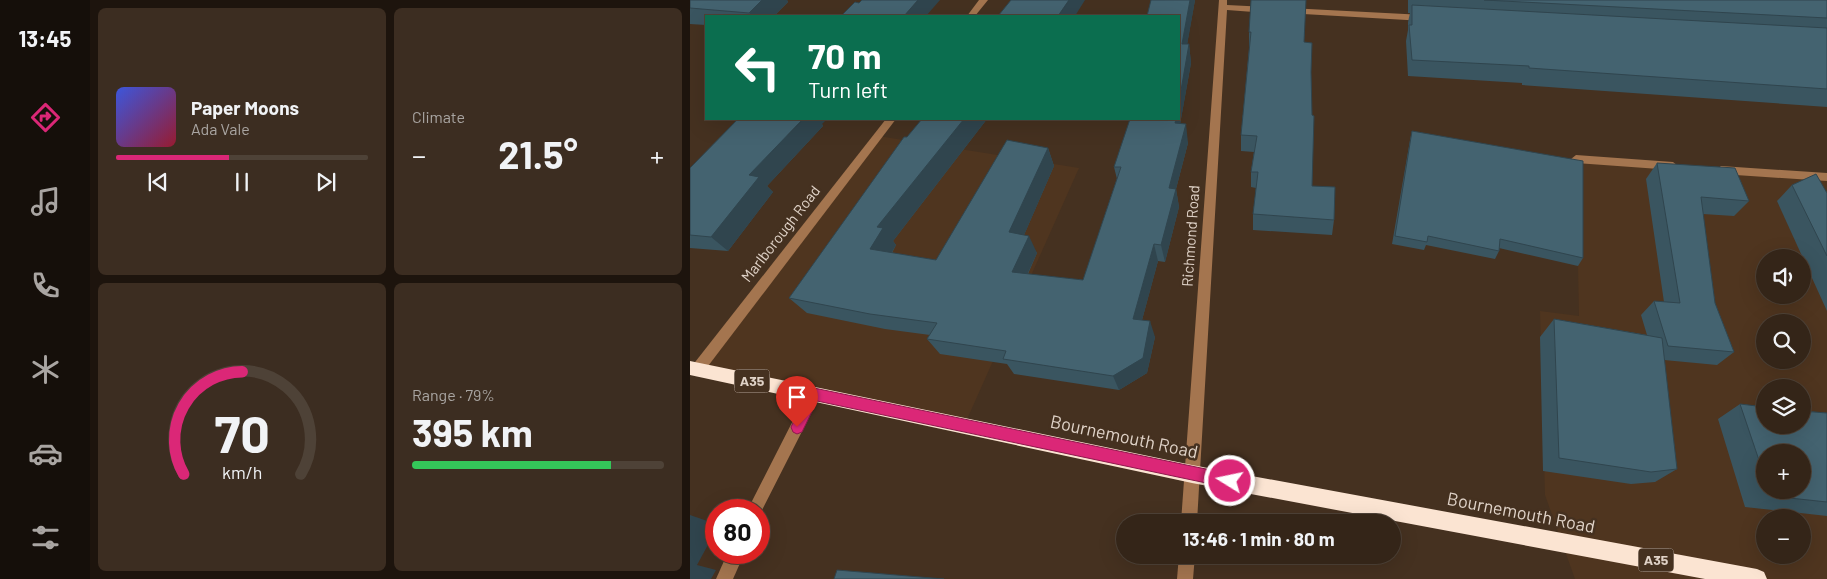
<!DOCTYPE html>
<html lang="en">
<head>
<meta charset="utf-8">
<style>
	:root { --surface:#342518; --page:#3c2d21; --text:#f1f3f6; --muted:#a9a5a2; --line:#4e4237; --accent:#db2777 }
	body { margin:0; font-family:Barlow,sans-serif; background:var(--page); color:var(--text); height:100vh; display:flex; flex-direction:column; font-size:19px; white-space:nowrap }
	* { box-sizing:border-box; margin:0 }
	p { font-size:16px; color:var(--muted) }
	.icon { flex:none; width:28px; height:28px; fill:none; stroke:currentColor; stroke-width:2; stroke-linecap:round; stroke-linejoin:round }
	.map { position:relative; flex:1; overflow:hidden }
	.panel { display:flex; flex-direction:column; gap:8px; padding:8px; background:#1d140d; width:600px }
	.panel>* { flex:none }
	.banner { position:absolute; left:15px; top:15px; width:475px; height:105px; border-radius:0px; box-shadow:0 5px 20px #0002,0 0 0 1px var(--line); background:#0b6e4f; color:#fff; overflow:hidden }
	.fabs { position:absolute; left:1066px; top:249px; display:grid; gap:10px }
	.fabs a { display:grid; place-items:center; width:55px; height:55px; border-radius:50%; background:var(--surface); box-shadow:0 5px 20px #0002,0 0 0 1px var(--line); font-size:25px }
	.speed { position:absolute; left:15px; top:499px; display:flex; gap:10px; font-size:25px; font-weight:700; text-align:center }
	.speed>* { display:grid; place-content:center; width:65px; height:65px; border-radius:50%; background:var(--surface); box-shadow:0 5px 20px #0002,0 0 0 1px var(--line); line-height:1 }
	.speed .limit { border:8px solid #d22; background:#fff; color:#111 }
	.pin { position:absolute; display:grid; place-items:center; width:42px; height:42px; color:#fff; margin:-51px -21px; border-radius:50% 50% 50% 0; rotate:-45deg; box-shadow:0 0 5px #0007 }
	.pin .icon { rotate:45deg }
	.me { position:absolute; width:55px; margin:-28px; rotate:280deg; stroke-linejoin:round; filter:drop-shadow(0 0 4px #0008) }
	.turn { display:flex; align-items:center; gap:18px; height:105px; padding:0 20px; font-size:22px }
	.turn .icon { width:65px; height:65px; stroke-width:2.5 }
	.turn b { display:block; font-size:35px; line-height:42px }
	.big { font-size:38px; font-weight:700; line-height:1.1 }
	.panel .widget { flex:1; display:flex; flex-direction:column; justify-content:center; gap:8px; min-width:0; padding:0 18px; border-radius:8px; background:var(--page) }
	.panel .dial { align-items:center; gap:0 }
	.dial svg { height:130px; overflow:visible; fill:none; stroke:var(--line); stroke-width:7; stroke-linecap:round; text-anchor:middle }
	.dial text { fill:var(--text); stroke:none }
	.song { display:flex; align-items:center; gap:15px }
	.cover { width:60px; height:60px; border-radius:8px; background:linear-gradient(135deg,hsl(230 70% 55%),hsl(350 70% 35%)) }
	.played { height:5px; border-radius:2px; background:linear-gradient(90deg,var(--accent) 45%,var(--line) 45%) }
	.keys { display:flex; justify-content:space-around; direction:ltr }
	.heat { display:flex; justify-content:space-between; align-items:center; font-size:28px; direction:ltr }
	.charge { height:8px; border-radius:4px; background:linear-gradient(90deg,#34c759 79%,var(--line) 0) }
	.panel .tiles { flex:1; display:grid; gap:8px; grid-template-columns:repeat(2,1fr) }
	.trip { position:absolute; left:426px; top:514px; width:285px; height:50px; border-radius:25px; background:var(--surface); box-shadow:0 5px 20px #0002,0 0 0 1px var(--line); font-weight:700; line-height:50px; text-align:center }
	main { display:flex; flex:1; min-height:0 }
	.dock { display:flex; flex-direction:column; width:90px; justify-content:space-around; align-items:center; background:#150f0a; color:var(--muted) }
	.dock .icon { width:35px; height:35px }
	.dock .selected { color:var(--accent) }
	.dock b { font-size:22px; color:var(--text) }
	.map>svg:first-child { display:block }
</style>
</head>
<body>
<main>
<nav class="dock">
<b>13:45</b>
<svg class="icon selected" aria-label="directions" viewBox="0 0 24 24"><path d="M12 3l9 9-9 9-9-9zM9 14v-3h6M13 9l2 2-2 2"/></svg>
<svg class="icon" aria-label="music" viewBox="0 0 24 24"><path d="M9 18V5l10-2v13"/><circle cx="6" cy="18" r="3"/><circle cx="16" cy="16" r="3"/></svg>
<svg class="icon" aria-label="phone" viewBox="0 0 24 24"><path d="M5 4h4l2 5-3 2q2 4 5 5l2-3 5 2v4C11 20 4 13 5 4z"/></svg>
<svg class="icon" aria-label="climate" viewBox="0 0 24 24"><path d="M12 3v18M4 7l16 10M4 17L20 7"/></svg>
<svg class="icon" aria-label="car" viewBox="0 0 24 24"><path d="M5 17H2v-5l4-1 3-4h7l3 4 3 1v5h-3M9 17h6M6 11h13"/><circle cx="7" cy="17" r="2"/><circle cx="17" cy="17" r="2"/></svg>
<svg class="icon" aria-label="filters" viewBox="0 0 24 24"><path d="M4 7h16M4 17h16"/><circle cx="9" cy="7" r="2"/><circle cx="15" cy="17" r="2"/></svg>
</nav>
<section class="panel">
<div class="tiles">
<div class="widget">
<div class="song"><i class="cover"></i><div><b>Paper Moons</b><p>Ada Vale</p></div></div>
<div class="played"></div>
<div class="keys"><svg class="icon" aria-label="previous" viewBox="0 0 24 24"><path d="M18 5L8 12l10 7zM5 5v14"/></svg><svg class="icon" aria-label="pause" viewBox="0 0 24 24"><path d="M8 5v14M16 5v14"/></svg><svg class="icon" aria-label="next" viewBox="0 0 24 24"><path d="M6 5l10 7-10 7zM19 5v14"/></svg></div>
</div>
<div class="widget"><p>Climate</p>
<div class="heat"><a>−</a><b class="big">21.5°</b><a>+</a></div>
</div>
<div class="widget dial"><svg viewBox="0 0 100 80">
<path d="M14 69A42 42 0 1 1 86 69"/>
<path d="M14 69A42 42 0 0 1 50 6" stroke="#db2777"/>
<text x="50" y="56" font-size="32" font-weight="700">70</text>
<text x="50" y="72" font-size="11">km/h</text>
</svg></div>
<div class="widget"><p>Range · 79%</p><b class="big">395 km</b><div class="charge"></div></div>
</div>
</section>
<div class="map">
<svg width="1137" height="579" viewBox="0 0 1137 579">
	<rect width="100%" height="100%" fill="#453120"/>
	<g fill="#4f351f" fill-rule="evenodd">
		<polygon points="188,136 389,168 274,426 7,370"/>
		<path d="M886 159 1137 177V579H885L855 495 850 311 889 316ZM1075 258H1112V295H1075ZM1075 322H1112V360H1075ZM1075 388H1112V425H1075ZM1075 452H1112V490H1075ZM1075 518H1112V555H1075Z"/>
	</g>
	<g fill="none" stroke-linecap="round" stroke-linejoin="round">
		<g fill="#a4754f" fill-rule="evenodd">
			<polygon points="289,0 298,0 285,16 277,16"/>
			<polygon points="529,0 537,0 537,5 577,7 581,10 577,13 537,10 507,522 491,522"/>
			<polygon points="599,8 734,15 738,18 734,21 596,13 595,11"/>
			<polygon points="196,119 206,119 12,374 7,376 2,374 0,370 2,366"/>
			<polygon points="886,155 983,162 988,166 983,170 886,163 881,159"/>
			<polygon points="1031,166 1137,173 1137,181 1031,174 1026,170"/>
			<polygon points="124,388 129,389 131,394 69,516 69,510 57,510 60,505 119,389"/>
			<polygon points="38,552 55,552 43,579 26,579"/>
			<polygon points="489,555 505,555 503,579 487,579"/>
		</g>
		<polygon fill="#fbe4d2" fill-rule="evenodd" points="0,361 502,465 1067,569 1074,572 1077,579 1015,579 502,483 0,375"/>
	</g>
	<g fill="#3a5560" fill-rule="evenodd">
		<polygon points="0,0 97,0 98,2 84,16 16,16 16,25 0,24"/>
		<polygon points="461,0 505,0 497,44 499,44 501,63 490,124 498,143 486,189 489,207 475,262 468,261 452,320 465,337 457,373 429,390 324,374 317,364 250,354 237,339 240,335 195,329 117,313 99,298 217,137 232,119 297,119 203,241 206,245 202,253 246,260 358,148 364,166 334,235 347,253 338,274 393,280 427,179 424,167 489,119"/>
		<polygon points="718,0 1137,0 1137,107 832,85 832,83 718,76 716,41 718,30 718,22 720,13 718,13"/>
		<polygon points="559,32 614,42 621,72 622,186 644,220 642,235 563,230 563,214 566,188 561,187 561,172 564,152 551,151 551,135 559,49"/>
		<polygon points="132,124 133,126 77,186 83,192 38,251 0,248 0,168"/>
		<polygon points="722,131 893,258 888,266 809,248 809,251 805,259 736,245 734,250 702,244 720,140"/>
		<polygon points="967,163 1059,201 1044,216 1013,214 1025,303 1044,352 1027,365 974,360 987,469 965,482 941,484 853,471 850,337 864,319 957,335 951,315 964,301 974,302 956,179"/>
		<polygon points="1102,185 1137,193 1137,311 1087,201"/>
		<path d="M1050 404 1137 413V516L1055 507 1028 419ZM1075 452 1112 490H1075Z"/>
	</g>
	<g fill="#30454e">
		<polygon points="72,0 97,0 98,2 84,16 62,16 59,13"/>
		<polygon points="228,0 250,0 236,16 214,16"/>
		<polygon points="379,0 395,0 385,16 368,16"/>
		<polygon points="500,0 505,0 494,63 492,44"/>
		<polygon points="499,44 501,63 487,142 485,123 486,119 489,119 489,102"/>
		<polygon points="113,119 137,119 132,124 133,126 77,186 83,192 38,251 21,237 59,175"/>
		<polygon points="274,119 297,119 203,241 206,245 194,266 180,249 187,227"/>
		<polygon points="496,124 498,143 486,189 489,207 475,262 471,245 479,188"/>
		<polygon points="358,148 364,166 328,249 319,232"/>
		<polygon points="339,236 347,253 331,288 322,272"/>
		<polygon points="464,244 468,261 448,335 443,319"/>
		<polygon points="460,321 465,337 457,373 429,390 423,376"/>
		<polygon points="0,515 26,524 26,530 7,565 26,570 21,579 0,579"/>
	</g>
	<g fill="#446370" stroke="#30454e">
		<polygon points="0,0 72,0 59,13 0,8"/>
		<polygon points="172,0 228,0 214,16 151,16 165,2 169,3"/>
		<polygon points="321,0 379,0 368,16 308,16"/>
		<polygon points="461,0 500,0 492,44 499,44 489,102 489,16 457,16"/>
		<polygon points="561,0 616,0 614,42 622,43 621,72 622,115 624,116 622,186 645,187 644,220 563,214 568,172 561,172 567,136 551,135 561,32 559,32"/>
		<polygon points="794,0 1137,0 1137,18"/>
		<polygon points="722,5 1137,28 1137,89 839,68 839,66 722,60 719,25 722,25"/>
		<polygon points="48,119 113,119 59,175 69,177 21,237 0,235 0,168"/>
		<polygon points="232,119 274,119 187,227 193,228 180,249 246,260 317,140 358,148 319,232 339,236 322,272 393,280 431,167 424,167 440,119 486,119 485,123 496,124 479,188 486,189 471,245 464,244 443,319 460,321 453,358 423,376 313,359 316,351 237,339 247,323 180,314 99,298 214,137 217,137"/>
		<polygon points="722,131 893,161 893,258 810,239 809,251 738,236 737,242 705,236"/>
		<polygon points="967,163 1045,168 1059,201 1011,197 1025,303 1044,352 978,346 964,301 990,303"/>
		<polygon points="1126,174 1137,193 1137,256 1102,185"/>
		<polygon points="864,319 972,338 987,469 961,472 869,458"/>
		<polygon points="1050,404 1075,407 1075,425 1112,425 1112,411 1137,413 1137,502 1081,496 1079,490 1112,490 1112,452 1075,452 1075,478"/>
		<polygon points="147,570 254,579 144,579"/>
	</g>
	<polygon fill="#db2777" stroke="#8e194d" points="124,388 540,474 545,476 547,481 545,486 540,488 127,401 112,432 107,434 103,432 101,427 103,423 120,390"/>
	<g text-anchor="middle" stroke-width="5" stroke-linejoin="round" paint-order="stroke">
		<g fill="#453120" stroke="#b2a296" stroke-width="1">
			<rect x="44.5" y="369.5" width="35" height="23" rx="4"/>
			<rect x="948.5" y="548.5" width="35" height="23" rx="4"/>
		</g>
		<g font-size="14" font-weight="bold" fill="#e0d3c8">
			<text x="62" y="386">A35</text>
			<text x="966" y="565">A35</text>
		</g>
		<g font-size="15" fill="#e0d3c8" stroke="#453120">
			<text transform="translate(91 234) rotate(-52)" y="5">Marlborough Road</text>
			<text transform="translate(501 236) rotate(-86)" y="5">Richmond Road</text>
		</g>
		<g font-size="18" fill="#e0d3c8" stroke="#453120">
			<text transform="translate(434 437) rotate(12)" y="6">Bournemouth Road</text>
			<text transform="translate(831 513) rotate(11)" y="6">Bournemouth Road</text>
		</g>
	</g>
</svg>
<div class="fabs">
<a><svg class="icon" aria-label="sound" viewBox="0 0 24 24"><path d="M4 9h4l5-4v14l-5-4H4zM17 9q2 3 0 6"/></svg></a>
<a><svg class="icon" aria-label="search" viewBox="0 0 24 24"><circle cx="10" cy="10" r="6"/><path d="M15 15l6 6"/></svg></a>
<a><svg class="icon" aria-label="layers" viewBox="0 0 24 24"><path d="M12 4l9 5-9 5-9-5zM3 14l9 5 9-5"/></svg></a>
<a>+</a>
<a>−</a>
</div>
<div class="speed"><div class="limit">80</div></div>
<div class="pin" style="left:107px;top:427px;background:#d93025"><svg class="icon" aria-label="arrive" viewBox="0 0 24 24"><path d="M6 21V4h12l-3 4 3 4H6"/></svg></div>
<svg class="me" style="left:540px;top:481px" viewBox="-20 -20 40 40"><circle r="17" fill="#db2777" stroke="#fff" stroke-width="3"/><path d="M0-11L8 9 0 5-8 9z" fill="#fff"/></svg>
<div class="trip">13:46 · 1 min · 80 m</div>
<div class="banner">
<div class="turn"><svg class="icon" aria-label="left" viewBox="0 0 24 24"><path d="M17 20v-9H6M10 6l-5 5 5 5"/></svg><div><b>70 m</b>Turn left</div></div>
</div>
</div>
</main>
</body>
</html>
